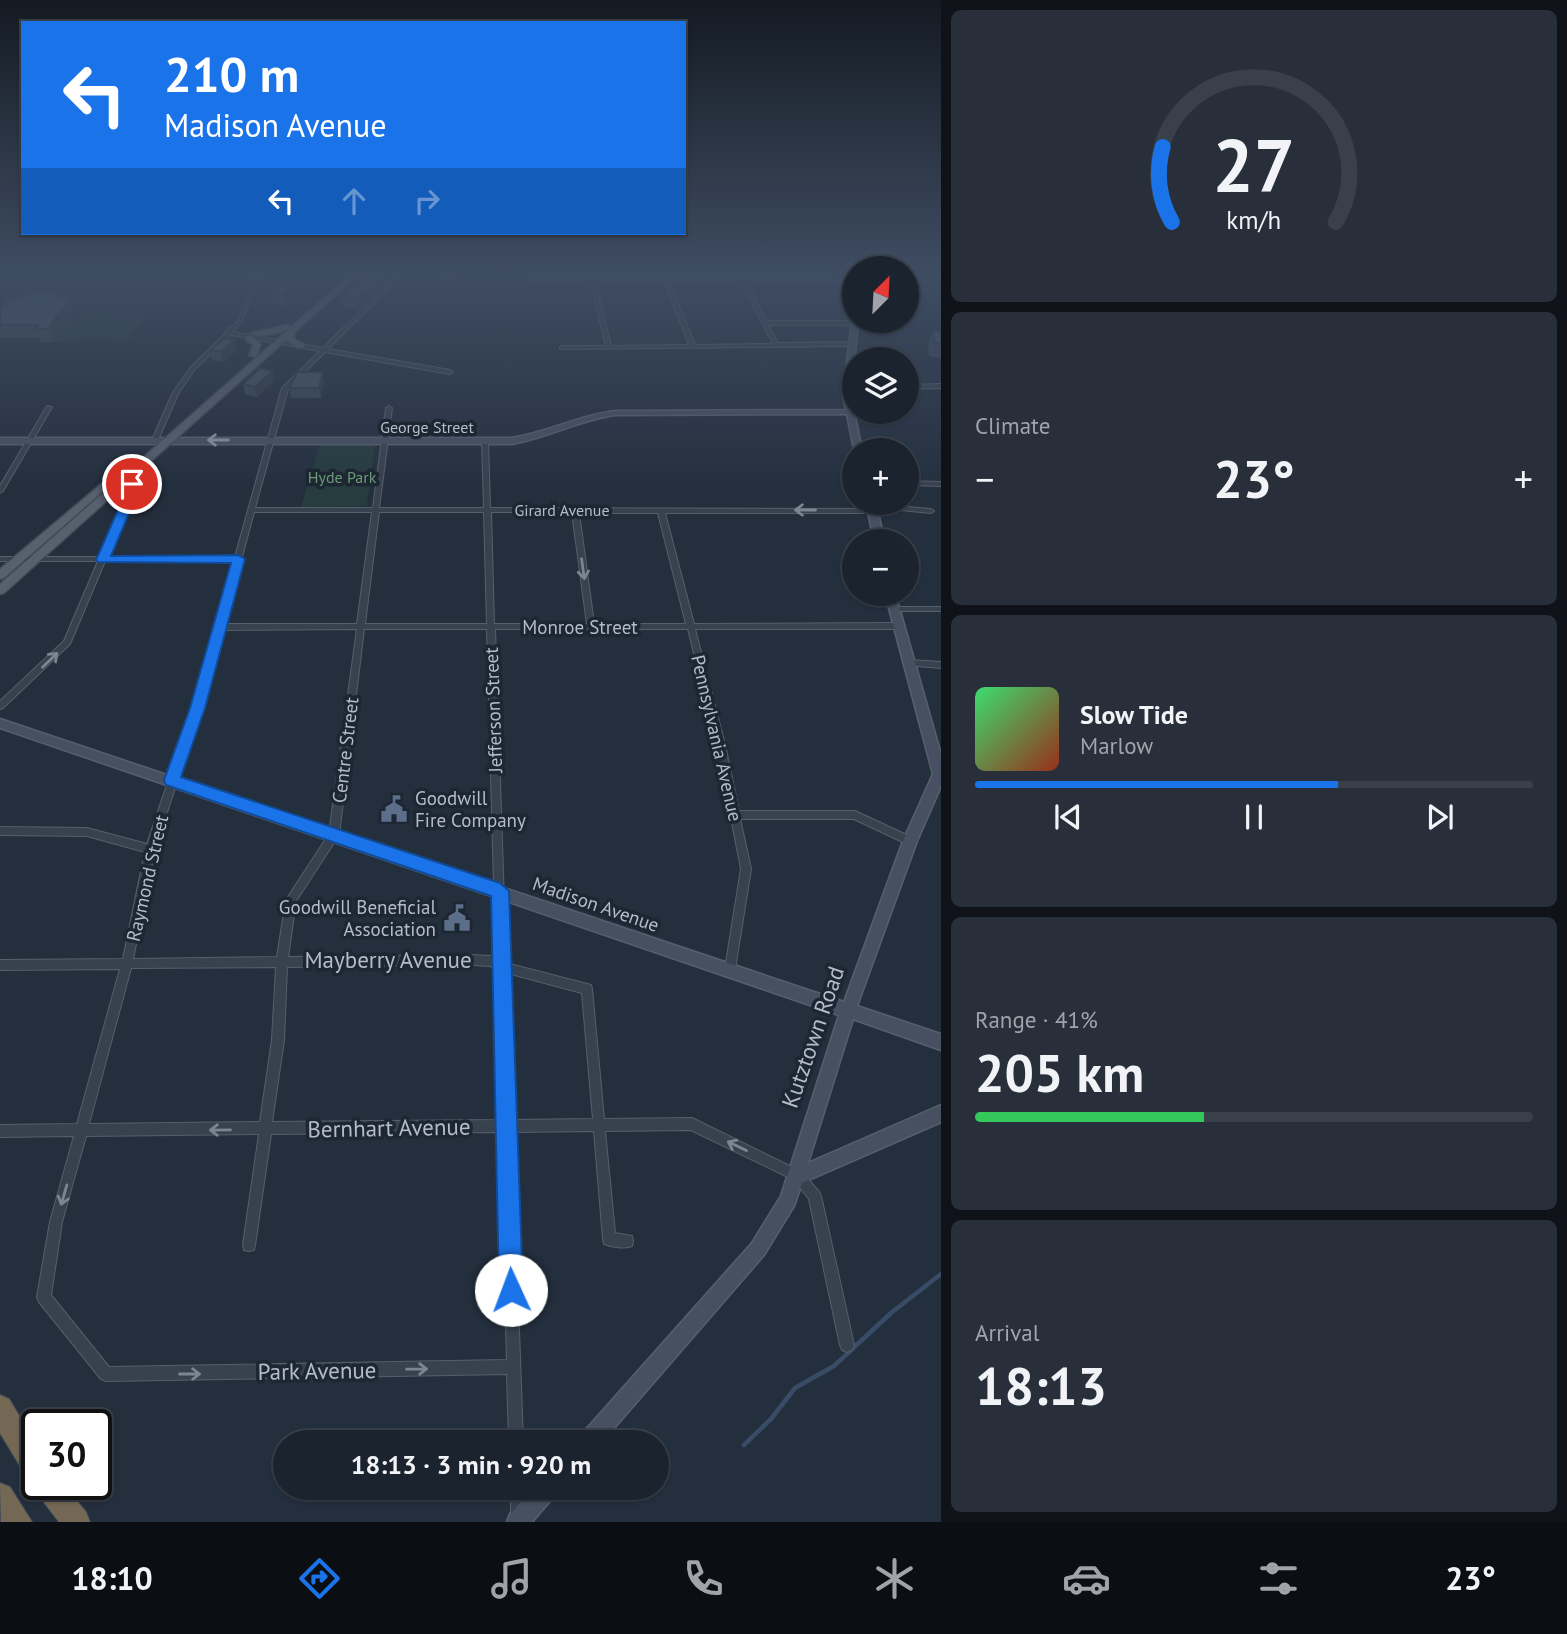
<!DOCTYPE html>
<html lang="en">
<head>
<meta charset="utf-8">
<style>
	:root { --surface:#1b232e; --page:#282f3a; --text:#f1f3f6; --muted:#a0a4aa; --line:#39404a; --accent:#1a73e8 }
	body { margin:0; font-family:"PT Sans",sans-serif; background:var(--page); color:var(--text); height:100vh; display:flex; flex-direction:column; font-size:26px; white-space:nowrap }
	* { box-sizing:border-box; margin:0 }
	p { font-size:23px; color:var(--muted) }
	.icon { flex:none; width:38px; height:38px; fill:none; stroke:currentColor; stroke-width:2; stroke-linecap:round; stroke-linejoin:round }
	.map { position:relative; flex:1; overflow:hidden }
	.drawer { display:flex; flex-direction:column; gap:10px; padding:10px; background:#0f1319; width:626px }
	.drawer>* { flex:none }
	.hud { position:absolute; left:21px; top:21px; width:665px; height:214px; border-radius:0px; box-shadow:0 2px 5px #0004,0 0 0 2px var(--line); background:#1a73e8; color:#fff; overflow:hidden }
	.needle { width:46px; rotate:24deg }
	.buttons { position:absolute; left:842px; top:256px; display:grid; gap:14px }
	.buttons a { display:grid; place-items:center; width:77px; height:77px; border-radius:50%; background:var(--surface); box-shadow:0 2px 5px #0004,0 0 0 2px var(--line); font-size:35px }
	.speed { position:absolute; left:21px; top:1409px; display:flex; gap:14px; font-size:35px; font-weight:700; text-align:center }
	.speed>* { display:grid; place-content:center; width:91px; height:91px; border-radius:50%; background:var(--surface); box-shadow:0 2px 5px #0004,0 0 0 2px var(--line); line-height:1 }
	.speed .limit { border:4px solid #111; border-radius:10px; background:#fff; color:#111 }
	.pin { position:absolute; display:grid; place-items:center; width:60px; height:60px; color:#fff; margin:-30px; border:4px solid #fff; border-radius:50%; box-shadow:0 2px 7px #0007 }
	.me { position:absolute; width:77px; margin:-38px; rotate:358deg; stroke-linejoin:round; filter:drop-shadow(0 0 5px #0008) }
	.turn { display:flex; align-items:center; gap:24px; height:147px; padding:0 28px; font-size:32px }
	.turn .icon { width:91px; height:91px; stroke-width:2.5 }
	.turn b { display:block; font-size:49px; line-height:60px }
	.lanes { display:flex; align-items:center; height:66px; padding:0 28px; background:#0003; justify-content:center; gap:35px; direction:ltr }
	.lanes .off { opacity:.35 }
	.big { font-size:52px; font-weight:700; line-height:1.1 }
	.drawer .widget { flex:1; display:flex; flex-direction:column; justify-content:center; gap:10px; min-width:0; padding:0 24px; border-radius:10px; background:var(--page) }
	.drawer .dial { align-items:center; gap:0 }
	.dial svg { height:182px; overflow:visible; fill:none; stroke:var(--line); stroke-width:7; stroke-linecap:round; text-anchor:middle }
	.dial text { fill:var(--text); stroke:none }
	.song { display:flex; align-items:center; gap:21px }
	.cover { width:84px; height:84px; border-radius:10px; background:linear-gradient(135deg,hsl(140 70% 55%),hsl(10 70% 35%)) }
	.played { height:7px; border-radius:4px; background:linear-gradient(90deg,var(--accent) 65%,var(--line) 65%) }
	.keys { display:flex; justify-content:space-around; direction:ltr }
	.heat { display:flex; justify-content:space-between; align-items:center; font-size:38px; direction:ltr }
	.charge { height:10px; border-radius:5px; background:linear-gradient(90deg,#34c759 41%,var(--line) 0) }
	.trip { position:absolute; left:273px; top:1430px; width:396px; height:70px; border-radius:35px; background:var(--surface); box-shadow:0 2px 5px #0004,0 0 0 2px var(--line); font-weight:700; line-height:70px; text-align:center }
	.tab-bar { display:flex; height:112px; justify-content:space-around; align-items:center; background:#0b0e12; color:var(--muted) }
	.tab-bar .icon { width:49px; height:49px }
	.tab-bar .current { color:var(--accent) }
	.tab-bar b { font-size:32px; color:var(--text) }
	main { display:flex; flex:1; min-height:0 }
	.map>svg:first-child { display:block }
</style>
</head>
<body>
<main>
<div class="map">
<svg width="941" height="1522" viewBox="0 0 941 1522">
	<rect width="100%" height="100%" fill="#242f3e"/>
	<g fill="#263c3f">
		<polygon points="89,304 113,314 144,317 129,339 123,341 102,339 53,342 69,319 83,318 91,306"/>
		<polygon points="320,444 375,445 367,506 301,507"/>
	</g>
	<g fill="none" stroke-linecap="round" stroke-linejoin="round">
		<polyline stroke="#394c67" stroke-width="4.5" points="744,1445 771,1419 795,1388 834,1366 891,1313 941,1274"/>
		<defs>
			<g id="street">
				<path d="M255 275H259L242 322 232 332 323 348 397 275H402L328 349 450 370 453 372 450 374 325 352 288 389 255 508H373L386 408 389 406 392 408 379 508H484L482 441 485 439 488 441 490 508 873 509 876 511 873 513H665L694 624 898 623 902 626 898 629H695L725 745 739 811H855L913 838 915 841 913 844 910 845 907 844 854 819H740L751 869 735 969 734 972 730 974 726 972 725 969 741 869 717 745 688 629H495L506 963 591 985 592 989 604 1119 692 1118 802 1172 819 1192 821 1196 854 1345 852 1350 847 1352 842 1350 840 1345 809 1199 794 1180 691 1130 605 1131 615 1233 632 1236 633 1241 632 1246C624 1249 612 1247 604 1244L603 1239 594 1131 512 1132 523 1442H509L507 1374 106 1381 101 1379 39 1302 37 1297 50 1222 74 1136 0 1137V1125L77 1124 120 969 0 970V960L123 959 145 852 87 836 0 835V827L87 828 147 844 193 708 234 561H105L70 644 3 708 0 709V701L64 641 98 561H0V557H100L130 488 121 482 120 481 123 479 137 487 107 557H235L282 388 320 351 230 335 195 369 178 394 158 440 155 442 152 440 172 394 191 367 225 334V332L238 321ZM254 512H372L357 624H224ZM379 512H484L487 624H365ZM491 512H572L587 624H494ZM579 513H658L686 624H594ZM357 629 329 834 286 900 277 957 133 959 155 849 201 708 222 630ZM364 629H487L496 958 491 956 472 955 288 957 296 901 339 835ZM472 965 490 966 496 969 500 1120 272 1122 284 1040 287 967ZM276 967 272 1040 260 1122 89 1124 131 968ZM507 973 582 993 593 1119 512 1120ZM500 1132 507 1360 109 1367 51 1295 62 1222 86 1136 259 1134 243 1245 244 1250 249 1251 254 1250 255 1245 271 1134Z"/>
				<polygon points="438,275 449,275 456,278 454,279"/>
				<path d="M589 275H593L594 279H663V277L665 276 668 279H740L739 277 741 276 744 279H815L854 283V285L815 281H746L767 321H855L858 323 855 325H768L778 343 852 342 855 344 852 346 560 349V347L562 346H606L590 281H532L530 280 532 279H590ZM595 281H664L689 345 611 346ZM669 281H741L773 344 695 345Z"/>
				<polygon points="941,384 941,388 906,389 906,385"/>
				<polygon points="47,406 52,407 3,491 0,493 0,486"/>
				<polygon points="906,481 941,482 941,486 906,485"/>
				<polygon points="872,504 931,509 934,511 931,513 870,507 869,506"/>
				<rect x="890" y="607" width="51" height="4"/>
				<polygon points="909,660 941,662 941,668 906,665 905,663"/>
				<polygon points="511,1488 525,1488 527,1514 524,1519 519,1522 514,1519 511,1514"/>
			</g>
			<g id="secondary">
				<path d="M854 318V320H858L851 397 862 450H854L847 414 615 415C579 420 547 438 511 444H0V438H511C547 433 579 415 615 411L846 410 843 397 852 320Z"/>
				<polygon points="866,502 876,502 884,541 874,541"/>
				<polygon points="885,593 895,593 941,755 941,786 917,841 857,1006 941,1034 941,1050 853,1019 808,1163 941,1105 941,1122 802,1183 794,1206 764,1255 602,1442 578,1442 581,1435 752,1243 781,1196 839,1015 0,728 0,719 844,1002 903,841 933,774"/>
				<polygon points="534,1488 558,1488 555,1495 532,1522 507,1522 510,1514"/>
			</g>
			<g id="primary">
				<polygon points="350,275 358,275 294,333 294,339 304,344 304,348 298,348 286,340 4,593 0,594 0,584"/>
				<path d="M286 325H289V329C277 333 263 339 251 333Z"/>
				<polygon points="246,336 252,336 261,344 256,357 249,355 253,345 246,340"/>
				<polygon points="105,481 109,482 109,486 4,578 0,579 0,569"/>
			</g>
			<g id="highway">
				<polygon points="0,1395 9,1399 37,1445 37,1484 63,1484 86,1512 90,1522 59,1522 37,1493 33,1482 28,1479 0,1433"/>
				<polygon points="0,1483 10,1487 32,1522 1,1522"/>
			</g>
		</defs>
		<use href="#street" stroke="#565f6c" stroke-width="2"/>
		<use href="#secondary" stroke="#565f6c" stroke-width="3"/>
		<use href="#primary" stroke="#414a57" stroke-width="3"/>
		<use href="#highway" stroke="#434c59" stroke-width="2"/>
		<use href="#street" fill="#38414e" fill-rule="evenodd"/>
		<use href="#secondary" fill="#465061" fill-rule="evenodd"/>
		<use href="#primary" fill="#56606e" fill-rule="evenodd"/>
		<use href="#highway" fill="#746855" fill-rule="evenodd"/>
	</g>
	<g fill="#3b4654">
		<polygon points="367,275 388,275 388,280 358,309 343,306 342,298"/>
		<polygon points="276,287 290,297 284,305 272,304 271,294"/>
		<polygon points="60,293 62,298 70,298 75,310 53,342 40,342 39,338 0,338 0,310"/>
		<polygon points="933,331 941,332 941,358 929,356 928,344"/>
		<polygon points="210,350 237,350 223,362 212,360"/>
		<polygon points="273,371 274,381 257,397 245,394 243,384"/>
		<polygon points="324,382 321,398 291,398 289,388"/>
	</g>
	<g fill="#303945">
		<polygon points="383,275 388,275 388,280 358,309 357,300"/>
		<polygon points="288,287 290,297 284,305 283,295"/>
		<polygon points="70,298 75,310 53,342 48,329"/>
		<polygon points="235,340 237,350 223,362 221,352"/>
		<polygon points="273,371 274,381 257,397 255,387"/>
		<polygon points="323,372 324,382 321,398 319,388"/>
	</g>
	<g fill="#455162" stroke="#303945" stroke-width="2">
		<polygon points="367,275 383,275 357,300 342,298"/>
		<polygon points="276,287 288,287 283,295 271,294"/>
		<polygon points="35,290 60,293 53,298 70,298 48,329 35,329 38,325 0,325 0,310 9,298 23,298"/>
		<polygon points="933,331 941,332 941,344 934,343"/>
		<polygon points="225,338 235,340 221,352 210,350"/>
		<polygon points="260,368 273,371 255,387 243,384"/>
		<polygon points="297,372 323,372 319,388 289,388"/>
	</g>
	<defs><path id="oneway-shaft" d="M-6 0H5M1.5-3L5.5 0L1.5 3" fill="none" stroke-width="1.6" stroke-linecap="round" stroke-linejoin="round" transform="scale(1.75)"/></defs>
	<use stroke="#8e96a5" href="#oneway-shaft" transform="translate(218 440) rotate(-180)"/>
	<g stroke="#7c8592">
		<use href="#oneway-shaft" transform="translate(805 510) rotate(-180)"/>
		<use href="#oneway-shaft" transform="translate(583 569) rotate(82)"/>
		<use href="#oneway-shaft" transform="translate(50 660) rotate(-44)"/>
		<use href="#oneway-shaft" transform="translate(220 1130) rotate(179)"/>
		<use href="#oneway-shaft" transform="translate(737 1146) rotate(-154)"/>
		<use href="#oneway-shaft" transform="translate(64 1195) rotate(106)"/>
		<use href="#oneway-shaft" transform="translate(417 1369) rotate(-1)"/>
		<use href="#oneway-shaft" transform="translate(190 1374)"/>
	</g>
	<linearGradient id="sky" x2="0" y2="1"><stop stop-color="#141a22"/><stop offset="0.56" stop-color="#3f4d63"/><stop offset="1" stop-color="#3f4d63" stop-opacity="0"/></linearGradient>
	<rect width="941" height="489" fill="url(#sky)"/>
	<polygon fill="#1a73e8" stroke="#114b97" stroke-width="2" points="132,481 140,487 111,556 238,555 245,559 205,708 181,777 500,883 509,891 523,1290 519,1299 511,1303 502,1299 499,1290 491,896 166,785 164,780 190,708 231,563 98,562 96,560 128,487 126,484"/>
	<defs>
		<symbol id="civic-bare" viewBox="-9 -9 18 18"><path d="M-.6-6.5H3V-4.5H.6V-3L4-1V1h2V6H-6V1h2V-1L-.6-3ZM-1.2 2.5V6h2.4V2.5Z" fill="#5c6f8a" stroke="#1d2633" stroke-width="2.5" paint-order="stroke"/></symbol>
	</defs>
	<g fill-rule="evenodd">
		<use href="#civic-bare" x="375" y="790" width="38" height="38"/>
		<use href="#civic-bare" x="438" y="899" width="38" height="38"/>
	</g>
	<g text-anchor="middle" stroke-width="7" stroke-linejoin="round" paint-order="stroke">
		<g font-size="16" fill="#b4bcc9" stroke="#1d2633">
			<text x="427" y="433">George Street</text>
			<text x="562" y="516">Girard Avenue</text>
		</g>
		<g font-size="16" fill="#6b9a76" stroke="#1d2633">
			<text x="342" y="483">Hyde Park</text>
		</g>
		<g font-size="19" fill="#b4bcc9" stroke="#1d2633">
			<text x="580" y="634">Monroe Street</text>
			<text transform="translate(493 710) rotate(-92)" y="7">Jefferson Street</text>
			<text transform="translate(717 738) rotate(77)" y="7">Pennsylvania Avenue</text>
			<text transform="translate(345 750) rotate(-83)" y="7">Centre Street</text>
			<text transform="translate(147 878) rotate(-77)" y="7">Raymond Street</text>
			<text transform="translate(596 904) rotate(19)" y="7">Madison Avenue</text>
		</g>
		<g font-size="19" fill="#b4bcc9" stroke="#1d2633" text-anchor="start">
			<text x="415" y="805">Goodwill<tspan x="415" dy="22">Fire Company</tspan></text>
			<text x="436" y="914" text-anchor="end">Goodwill Beneficial<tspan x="436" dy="22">Association</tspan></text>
		</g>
		<g font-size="23" fill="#b4bcc9" stroke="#1d2633">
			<text x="388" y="968">Mayberry Avenue</text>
			<text transform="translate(813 1037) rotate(-71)" y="8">Kutztown Road</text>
			<text transform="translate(389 1128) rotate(-1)" y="8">Bernhart Avenue</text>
			<text transform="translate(317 1371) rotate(-1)" y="8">Park Avenue</text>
		</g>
	</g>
</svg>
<div class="buttons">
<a><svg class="needle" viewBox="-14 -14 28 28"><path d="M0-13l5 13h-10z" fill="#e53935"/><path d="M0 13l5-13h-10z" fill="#a0a4aa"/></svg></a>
<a><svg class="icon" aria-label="layers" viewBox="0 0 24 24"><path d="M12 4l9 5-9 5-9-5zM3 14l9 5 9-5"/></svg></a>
<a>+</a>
<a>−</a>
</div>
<div class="speed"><div class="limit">30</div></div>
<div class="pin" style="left:132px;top:484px;background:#d93025"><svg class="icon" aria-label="arrive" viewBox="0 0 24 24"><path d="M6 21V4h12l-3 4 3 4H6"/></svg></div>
<svg class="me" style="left:511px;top:1290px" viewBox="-20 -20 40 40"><circle r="19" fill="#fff"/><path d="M0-13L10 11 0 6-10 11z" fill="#1a73e8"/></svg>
<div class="trip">18:13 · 3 min · 920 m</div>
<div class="hud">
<div class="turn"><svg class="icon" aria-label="left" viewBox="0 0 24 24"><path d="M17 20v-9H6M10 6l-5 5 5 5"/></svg><div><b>210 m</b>Madison Avenue</div></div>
<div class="lanes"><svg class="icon" aria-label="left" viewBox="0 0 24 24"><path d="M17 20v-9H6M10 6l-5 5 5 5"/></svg><svg class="icon off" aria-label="ahead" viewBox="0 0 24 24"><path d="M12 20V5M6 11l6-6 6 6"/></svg><svg class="icon off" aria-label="right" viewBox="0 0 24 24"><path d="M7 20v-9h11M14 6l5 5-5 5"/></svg></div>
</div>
</div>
<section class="drawer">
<div class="widget dial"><svg viewBox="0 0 100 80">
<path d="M14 69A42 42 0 1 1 86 69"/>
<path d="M14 69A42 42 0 0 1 10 36" stroke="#1a73e8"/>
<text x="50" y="56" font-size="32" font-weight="700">27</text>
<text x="50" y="72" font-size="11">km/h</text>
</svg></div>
<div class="widget"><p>Climate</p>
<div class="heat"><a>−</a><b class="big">23°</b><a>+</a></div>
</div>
<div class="widget">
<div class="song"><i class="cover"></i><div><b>Slow Tide</b><p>Marlow</p></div></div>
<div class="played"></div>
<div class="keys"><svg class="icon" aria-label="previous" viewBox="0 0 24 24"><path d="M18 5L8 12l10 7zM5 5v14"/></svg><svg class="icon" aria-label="pause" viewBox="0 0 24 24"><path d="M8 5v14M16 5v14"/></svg><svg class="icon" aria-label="next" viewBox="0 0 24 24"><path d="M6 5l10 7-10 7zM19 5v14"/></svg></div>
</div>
<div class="widget"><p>Range · 41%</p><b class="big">205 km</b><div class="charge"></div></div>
<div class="widget"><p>Arrival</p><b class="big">18:13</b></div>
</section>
</main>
<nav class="tab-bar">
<b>18:10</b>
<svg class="icon current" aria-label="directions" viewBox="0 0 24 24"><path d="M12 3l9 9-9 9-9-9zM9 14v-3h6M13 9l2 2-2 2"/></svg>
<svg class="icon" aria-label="music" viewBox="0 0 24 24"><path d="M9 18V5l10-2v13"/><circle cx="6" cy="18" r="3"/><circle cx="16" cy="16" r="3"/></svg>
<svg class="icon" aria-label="phone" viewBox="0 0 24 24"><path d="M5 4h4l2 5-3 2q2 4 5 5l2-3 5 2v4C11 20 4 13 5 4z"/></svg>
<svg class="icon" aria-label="climate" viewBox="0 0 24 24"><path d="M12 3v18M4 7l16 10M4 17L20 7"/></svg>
<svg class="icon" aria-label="car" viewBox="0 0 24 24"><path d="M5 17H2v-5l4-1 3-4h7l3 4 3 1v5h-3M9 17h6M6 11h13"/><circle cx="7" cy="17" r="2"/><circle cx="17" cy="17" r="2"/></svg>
<svg class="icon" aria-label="filters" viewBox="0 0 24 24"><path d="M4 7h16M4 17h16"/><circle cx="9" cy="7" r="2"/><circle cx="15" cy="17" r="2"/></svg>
<b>23°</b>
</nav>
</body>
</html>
